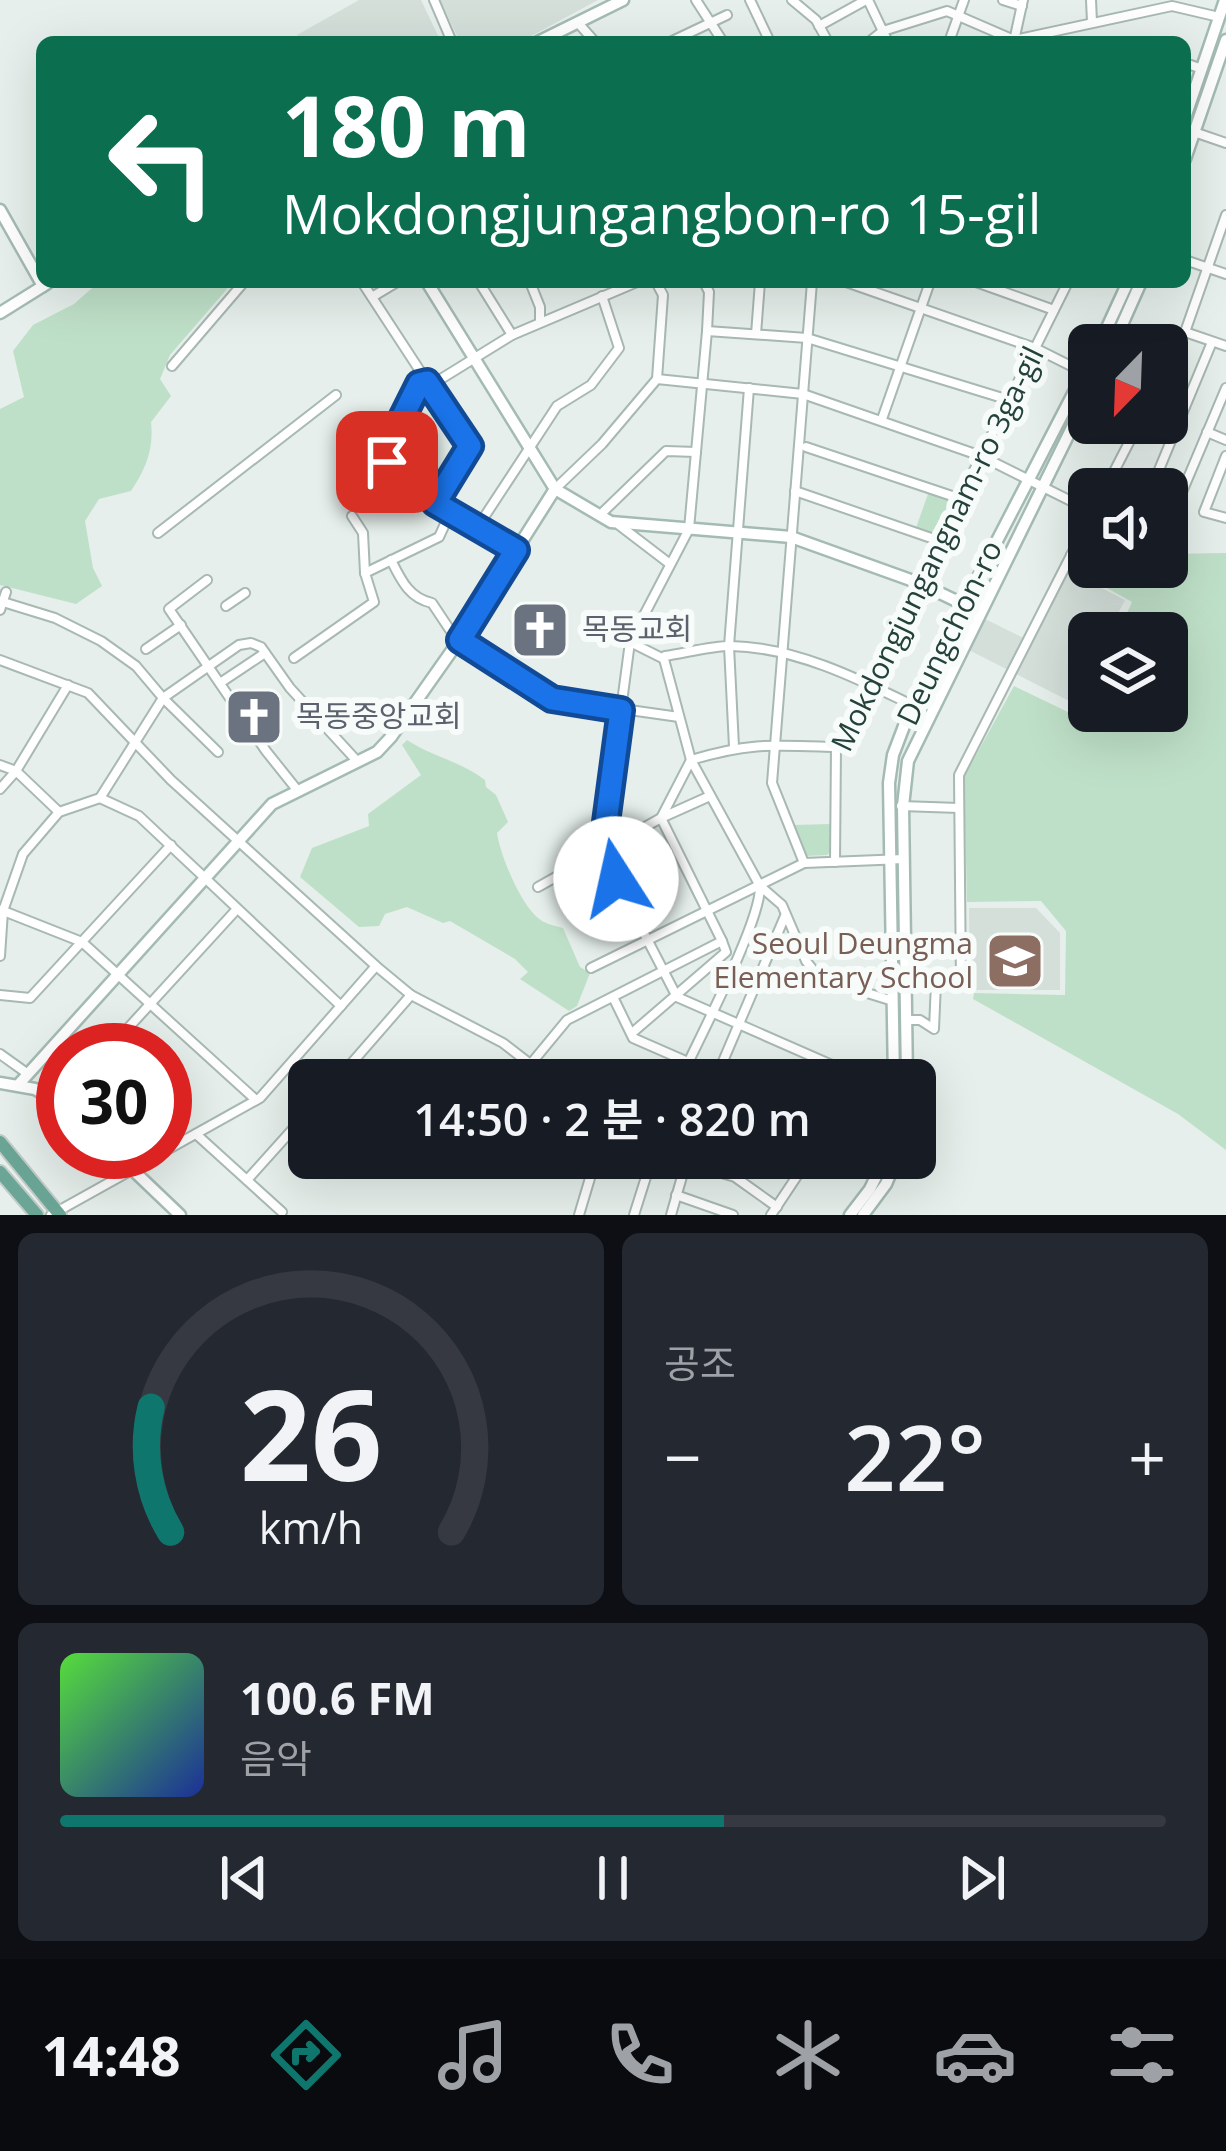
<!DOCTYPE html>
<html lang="ko">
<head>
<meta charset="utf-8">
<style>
	:root { --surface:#171b24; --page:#242831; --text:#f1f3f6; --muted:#9ea1a6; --line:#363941; --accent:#0f766e }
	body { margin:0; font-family:"Open Sans","Noto Sans KR",sans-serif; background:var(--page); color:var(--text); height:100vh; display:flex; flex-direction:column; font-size:45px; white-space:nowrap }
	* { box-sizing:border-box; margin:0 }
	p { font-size:39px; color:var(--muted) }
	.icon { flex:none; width:66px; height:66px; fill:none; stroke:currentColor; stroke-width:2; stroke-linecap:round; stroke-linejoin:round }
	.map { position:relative; height:1215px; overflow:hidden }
	.panel { display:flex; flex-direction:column; gap:18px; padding:18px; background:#0d0f14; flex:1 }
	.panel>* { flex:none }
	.top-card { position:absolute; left:36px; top:36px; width:1155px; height:252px; border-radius:18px; box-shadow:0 12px 48px #0002; background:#0b6e4f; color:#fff; overflow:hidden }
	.needle { width:78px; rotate:203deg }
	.fabs { position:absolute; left:1068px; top:324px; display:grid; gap:24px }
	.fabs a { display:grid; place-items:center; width:120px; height:120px; border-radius:18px; background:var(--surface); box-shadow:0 12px 48px #0002; font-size:60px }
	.speed { position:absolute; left:36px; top:1023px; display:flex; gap:24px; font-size:60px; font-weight:700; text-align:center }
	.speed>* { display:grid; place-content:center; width:156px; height:156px; border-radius:50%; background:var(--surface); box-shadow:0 12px 48px #0002; line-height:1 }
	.speed .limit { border:18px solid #d22; background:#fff; color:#111 }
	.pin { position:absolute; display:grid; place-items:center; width:102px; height:102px; color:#fff; margin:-51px; border-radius:24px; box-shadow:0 6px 18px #0006 }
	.me { position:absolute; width:132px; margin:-66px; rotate:350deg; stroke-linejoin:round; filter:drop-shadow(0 0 9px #0008) }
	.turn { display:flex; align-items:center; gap:42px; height:252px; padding:0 48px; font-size:54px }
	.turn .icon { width:156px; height:156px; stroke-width:2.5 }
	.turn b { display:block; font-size:84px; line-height:102px }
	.big { font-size:90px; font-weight:600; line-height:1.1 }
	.panel .widget { flex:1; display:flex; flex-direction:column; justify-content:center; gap:18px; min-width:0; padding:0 42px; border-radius:18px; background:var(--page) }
	.panel .dial { align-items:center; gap:0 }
	.dial svg { height:312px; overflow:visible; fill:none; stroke:var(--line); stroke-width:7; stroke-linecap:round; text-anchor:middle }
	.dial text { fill:var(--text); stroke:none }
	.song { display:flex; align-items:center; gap:36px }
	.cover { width:144px; height:144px; border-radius:18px; background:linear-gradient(135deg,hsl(110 70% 55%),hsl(230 70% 35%)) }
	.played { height:12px; border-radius:6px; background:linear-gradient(90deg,var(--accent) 60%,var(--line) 60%) }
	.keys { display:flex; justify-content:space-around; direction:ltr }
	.heat { display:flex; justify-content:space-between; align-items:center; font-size:66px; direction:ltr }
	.panel .tiles { flex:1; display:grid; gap:18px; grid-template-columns:1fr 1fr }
	.widget:last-child { grid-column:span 2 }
	.trip { position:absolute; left:288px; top:1059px; width:648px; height:120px; border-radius:18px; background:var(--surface); box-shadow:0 12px 48px #0002; font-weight:600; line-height:120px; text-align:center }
	.tabs { display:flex; height:192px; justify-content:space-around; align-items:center; background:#090b0e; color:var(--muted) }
	.tabs .icon { width:84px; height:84px }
	.tabs .active { color:var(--accent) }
	.tabs b { font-size:54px; color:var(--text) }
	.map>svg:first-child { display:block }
</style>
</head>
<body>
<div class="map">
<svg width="1226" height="1215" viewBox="0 0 1226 1215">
	<rect width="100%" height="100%" fill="#e6efeb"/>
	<g fill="#d4dfda">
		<polygon points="359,0 421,0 441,42 301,42 297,35"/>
		<polygon points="440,0 598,0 520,42 460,42"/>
		<polygon points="1067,570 1125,600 1108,633 1089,633 1089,671 1073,703 969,650 985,619 1030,641"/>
		<polygon points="969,908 1036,908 1060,933 1060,990 970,990"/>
	</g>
	<g fill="#bfe0c8">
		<path d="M99 282H233L170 355 160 379 171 396 151 422C154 449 146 468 131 491L99 499 85 521 93 568 102 586 76 604 0 585V409L24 397 13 351 33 325 74 304Z"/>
		<polygon points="929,491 950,498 951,506 935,535 916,528"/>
		<polygon points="1089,533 1089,567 1167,567 1167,554 1226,553 1226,1150 1178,1114 973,999 974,993 1065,995 1066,931 1041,901 967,902 964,777 1014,686 1070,713 1077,713 1089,692 1089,711 1167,711 1167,633 1118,633 1132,602 1071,568"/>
		<path d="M407 740C433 757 460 761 485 780L486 787 496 795 508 822 497 833C500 855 523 912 544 922 550 925 557 926 563 928L580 967 590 973 577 1006 569 1011 520 979 528 972 515 959 450 921 443 923 407 907 385 914 379 926 359 927 300 877 312 848 369 826 368 814 421 775 402 745Z"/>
		<polygon points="830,824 832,850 827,855 807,856 794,825"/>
	</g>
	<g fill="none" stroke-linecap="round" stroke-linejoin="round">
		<defs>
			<g id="street">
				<polyline points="434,0 452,42"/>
				<polyline points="696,0 723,42"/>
				<polyline points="750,0 770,42"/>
				<polyline points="792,0 816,20 828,42"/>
				<polyline points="868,0 888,42"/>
				<polyline points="1003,0 1022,6"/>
				<polyline points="1091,0 1092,22"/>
				<polyline points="579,24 595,42"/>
				<polyline points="819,26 866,0"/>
				<polyline points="1014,41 1023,0"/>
				<polyline points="670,42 727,15"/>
				<polyline points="869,42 883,31 947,11 1014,40 1172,6 1219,17"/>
				<polyline points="949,42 964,0"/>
				<polyline points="1185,63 1202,69"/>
				<polyline points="1194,132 1226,143"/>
				<polyline points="1185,260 1226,274"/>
				<polyline points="362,282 469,446 435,503 516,550"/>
				<polyline points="479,282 512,335"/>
				<polyline points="530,282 540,307 540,321"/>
				<polyline points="704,282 709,292 707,331 689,529 630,642 602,852 677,997 866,1080"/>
				<polyline points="846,282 1035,348 1089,375"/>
				<polyline points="976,282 1054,310"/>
				<polyline points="372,297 397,282"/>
				<polyline points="707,331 807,338 1009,400"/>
				<polyline points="1185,332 1226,346"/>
				<polyline points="756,334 760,282"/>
				<polyline points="172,366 244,282"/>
				<polyline points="1167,367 1185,332 1226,215"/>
				<polyline points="657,379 803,394 981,456 1089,510"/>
				<polyline points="882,419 930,282"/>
				<polyline points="1207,432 1226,440"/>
				<polyline points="806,447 958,498"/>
				<polyline points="1226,456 1204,512 1226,518"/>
				<polyline points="387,462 401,420 419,384 436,382 512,335 637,282"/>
				<polyline points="555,489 602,444 657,379 663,295 656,282"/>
				<polyline points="1105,489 1139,423"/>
				<polyline points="1151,489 1212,342"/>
				<polyline points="795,491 937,540"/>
				<polyline points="1177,504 1226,388"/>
				<polyline points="600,515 666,451 696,452"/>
				<polyline points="352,516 363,533 365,573"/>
				<polyline points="619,525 670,564"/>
				<polyline points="477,528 557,406 591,385 619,348 602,296"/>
				<polyline points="158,533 336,395"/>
				<polyline points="1071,555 1089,547"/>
				<path d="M391 560C401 580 409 598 432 603L458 642"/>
				<polyline points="207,580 169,609 266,751 298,791"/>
				<polyline points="3,602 55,618 101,641 136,666 163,698 218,752"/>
				<polyline points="226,606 245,593"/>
				<polyline points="0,610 6,592"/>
				<polyline points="460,639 552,699 679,717"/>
				<path d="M630 642 664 659 665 656C686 653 710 646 731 646 794 647 857 678 912 705"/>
				<polyline points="146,649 181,625"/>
				<polyline points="294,658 374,602 365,573 439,537 450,513"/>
				<polyline points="664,659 691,760 760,886 782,905 806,961 814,971 848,987 893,1001"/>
				<polyline points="0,660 88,693 171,780 376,966 411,995 503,1043 551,1080"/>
				<polyline points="220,683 265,653"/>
				<polyline points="734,747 729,646 749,388"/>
				<polyline points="0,765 16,771 59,812"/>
				<polyline points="0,789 16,771 68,685"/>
				<polyline points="100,798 163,698 239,645 251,643 261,647 290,688 357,761"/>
				<polyline points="901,806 959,808"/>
				<polyline points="835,862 836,747 1068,282"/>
				<polyline points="804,863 772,783 812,282"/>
				<polyline points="538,887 661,818 710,796"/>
				<polyline points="1,910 82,942 256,1100"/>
				<polyline points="0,956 3,911 23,854 59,812 100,798 139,816 341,1006"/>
				<polyline points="906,967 936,983"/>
				<polyline points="591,968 804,863 904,859"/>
				<polyline points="0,995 30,998 171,845"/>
				<polyline points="613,997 633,1038 729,1080"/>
				<polyline points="906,1020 920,1020 934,1029 936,983 961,985 959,775 1089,520"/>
				<polyline points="632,1033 726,952 722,941"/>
				<polyline points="108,1050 237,909"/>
				<polyline points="0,1054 28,1074"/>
				<path d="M529 1066 567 1020 722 941 661 818 691 760C750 742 775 745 836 747"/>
				<polyline points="337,1080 411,995"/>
				<path d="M680 1080C698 1040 760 924 760 887"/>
				<polyline points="715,1080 785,916"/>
				<polyline points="196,1134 282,1212"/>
				<polyline points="165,1151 260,1098 376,966"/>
				<polyline points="670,1158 735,1177 777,1207"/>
				<polyline points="247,1180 309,1111"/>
				<polyline points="676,1195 733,1215"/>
				<polyline points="51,1215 164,1152"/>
				<polyline points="579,1215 596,1158"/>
				<polyline points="634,1215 652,1158"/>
				<polyline points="671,1215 687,1159"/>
				<polyline points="771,1215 809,1158"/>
			</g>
			<g id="secondary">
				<polyline points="538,42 623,0"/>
				<polyline points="1185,118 1225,0"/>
				<polyline points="1185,159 1226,40"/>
				<polyline points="0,210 43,286"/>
				<polyline points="0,313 48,283"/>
				<polyline points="1099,345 1128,282"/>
				<polyline points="1113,345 1141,282"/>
				<polyline points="555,489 611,522 791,537 919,583 967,606"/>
				<polyline points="894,1080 889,783 893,755 912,705 1089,363"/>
				<polyline points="907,1080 903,806 908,761 1089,393"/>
				<polyline points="0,1083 35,1089 63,1106"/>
				<polyline points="19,1084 272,804 377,752 391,737 460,639 555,489 427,282"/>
				<polyline points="114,1152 180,1215"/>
				<polyline points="850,1215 870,1189 885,1158"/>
				<polyline points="863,1215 886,1184 897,1158"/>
			</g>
			<g id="primary">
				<polyline points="0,1142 60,1215"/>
				<polyline points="0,1172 37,1215"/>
			</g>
		</defs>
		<use href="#street" stroke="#a8b8b2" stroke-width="12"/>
		<use href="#secondary" stroke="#a4bbb3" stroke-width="15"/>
		<use href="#primary" stroke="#c2cac8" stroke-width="16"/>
		<use href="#street" stroke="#fff" stroke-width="8"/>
		<use href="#secondary" stroke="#fff" stroke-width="10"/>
		<use href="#primary" stroke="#6aa596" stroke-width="12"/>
	</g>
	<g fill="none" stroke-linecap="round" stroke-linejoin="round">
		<defs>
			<polyline id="route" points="387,462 401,420 419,384 427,382 470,446 435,503 516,550 460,640 552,699 621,710 602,852 616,879"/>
		</defs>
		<use href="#route" stroke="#114b97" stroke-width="30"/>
		<use href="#route" stroke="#1a73e8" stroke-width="21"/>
	</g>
	<defs>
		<symbol id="church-square" viewBox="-11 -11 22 22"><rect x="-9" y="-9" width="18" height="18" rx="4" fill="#6b7280" stroke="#f7fbf9"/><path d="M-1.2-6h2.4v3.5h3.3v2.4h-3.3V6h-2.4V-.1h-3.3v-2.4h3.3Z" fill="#fff"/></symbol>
		<symbol id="school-square" viewBox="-11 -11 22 22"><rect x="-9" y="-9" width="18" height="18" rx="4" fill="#8d6e63" stroke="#f7fbf9"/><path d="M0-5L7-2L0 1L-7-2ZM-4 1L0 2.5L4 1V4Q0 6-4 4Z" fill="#fff"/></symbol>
	</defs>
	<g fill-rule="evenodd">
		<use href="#church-square" x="507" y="597" width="66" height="66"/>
		<use href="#church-square" x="221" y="684" width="66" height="66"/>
		<use href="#school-square" x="982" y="928" width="66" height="66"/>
	</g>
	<g text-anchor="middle" stroke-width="12" stroke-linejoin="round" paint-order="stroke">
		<g font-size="30" fill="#24423a" stroke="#f7fbf9">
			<text transform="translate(938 549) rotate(-64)" y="10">Mokdongjungangnam-ro 3ga-gil</text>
			<text transform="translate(950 633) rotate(-64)" y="10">Deungchon-ro</text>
		</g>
		<g font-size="30" fill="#5b616d" stroke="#f7fbf9" text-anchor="start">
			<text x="582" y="640">목동교회</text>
			<text x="296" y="727">목동중앙교회</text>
		</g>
		<g font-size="30" fill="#785e54" stroke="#f7fbf9" text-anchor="end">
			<text x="973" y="954">Seoul Deungma<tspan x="973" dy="34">Elementary School</tspan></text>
		</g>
	</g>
</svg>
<div class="fabs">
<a><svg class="needle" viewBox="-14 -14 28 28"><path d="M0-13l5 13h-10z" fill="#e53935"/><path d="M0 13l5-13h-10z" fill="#9ea1a6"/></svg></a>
<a><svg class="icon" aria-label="sound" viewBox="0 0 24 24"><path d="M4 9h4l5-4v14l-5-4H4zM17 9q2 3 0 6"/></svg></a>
<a><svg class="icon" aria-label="layers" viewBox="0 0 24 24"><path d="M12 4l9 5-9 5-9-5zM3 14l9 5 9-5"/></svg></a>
</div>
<div class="speed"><div class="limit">30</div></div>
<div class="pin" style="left:387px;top:462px;background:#d93025"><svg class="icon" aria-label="arrive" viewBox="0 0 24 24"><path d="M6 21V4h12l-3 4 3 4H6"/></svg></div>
<svg class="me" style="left:616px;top:879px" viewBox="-20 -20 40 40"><circle r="19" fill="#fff"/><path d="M0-13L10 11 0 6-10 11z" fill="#1a73e8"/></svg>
<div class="trip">14:50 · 2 분 · 820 m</div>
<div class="top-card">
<div class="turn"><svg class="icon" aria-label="left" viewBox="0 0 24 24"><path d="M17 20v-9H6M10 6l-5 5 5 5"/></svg><div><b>180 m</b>Mokdongjungangbon-ro 15-gil</div></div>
</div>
</div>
<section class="panel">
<div class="tiles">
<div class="widget dial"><svg viewBox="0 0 100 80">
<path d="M14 69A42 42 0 1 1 86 69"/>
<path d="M14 69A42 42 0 0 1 9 37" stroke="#0f766e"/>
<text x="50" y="56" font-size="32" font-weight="700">26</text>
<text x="50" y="72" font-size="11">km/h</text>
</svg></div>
<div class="widget"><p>공조</p>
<div class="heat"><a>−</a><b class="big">22°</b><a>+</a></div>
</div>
<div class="widget">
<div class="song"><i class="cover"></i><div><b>100.6 FM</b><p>음악</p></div></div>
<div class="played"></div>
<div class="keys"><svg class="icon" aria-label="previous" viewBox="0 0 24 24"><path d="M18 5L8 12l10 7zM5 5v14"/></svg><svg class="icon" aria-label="pause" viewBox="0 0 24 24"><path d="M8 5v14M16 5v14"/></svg><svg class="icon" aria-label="next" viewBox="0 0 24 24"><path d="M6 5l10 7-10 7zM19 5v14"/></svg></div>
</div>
</div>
</section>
<nav class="tabs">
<b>14:48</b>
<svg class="icon active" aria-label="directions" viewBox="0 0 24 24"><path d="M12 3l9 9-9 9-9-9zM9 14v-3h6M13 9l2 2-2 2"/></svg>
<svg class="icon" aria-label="music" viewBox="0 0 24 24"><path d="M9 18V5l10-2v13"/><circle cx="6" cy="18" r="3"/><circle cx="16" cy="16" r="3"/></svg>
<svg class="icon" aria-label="phone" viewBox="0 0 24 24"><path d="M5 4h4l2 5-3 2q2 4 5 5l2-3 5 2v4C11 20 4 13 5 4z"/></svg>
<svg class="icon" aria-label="climate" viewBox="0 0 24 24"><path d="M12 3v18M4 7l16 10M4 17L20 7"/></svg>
<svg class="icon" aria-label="car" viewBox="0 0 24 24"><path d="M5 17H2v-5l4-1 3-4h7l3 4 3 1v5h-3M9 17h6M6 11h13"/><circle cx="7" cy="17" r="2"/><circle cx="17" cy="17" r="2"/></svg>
<svg class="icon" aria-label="filters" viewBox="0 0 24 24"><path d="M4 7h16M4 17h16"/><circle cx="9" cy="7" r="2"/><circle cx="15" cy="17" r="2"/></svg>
</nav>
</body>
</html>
